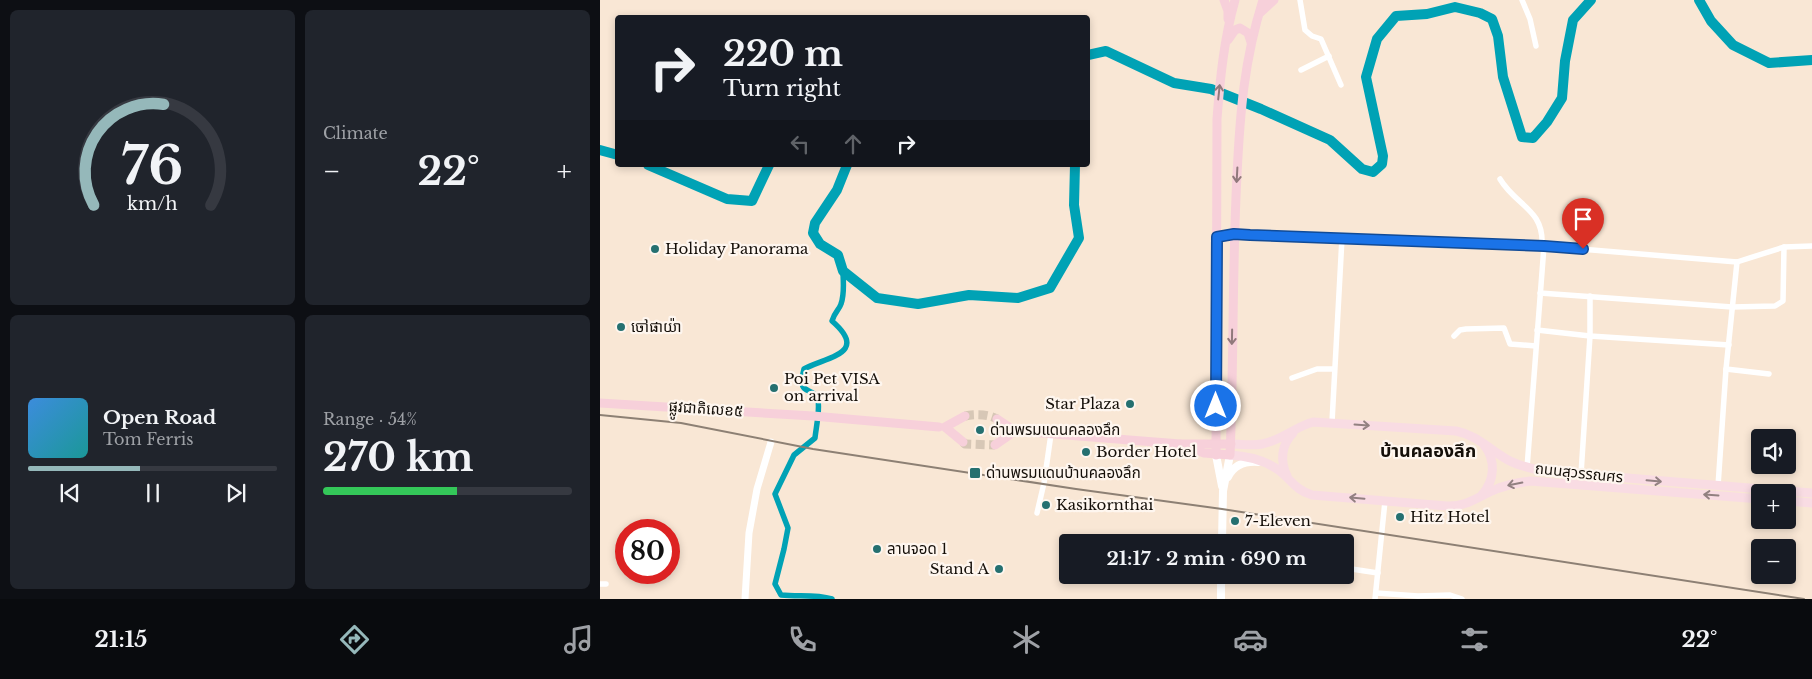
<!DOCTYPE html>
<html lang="en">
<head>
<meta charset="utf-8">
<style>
	:root { --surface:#171b24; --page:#20242c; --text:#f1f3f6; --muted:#9ea1a6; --line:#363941; --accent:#95b8ba }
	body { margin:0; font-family:"Libre Baskerville","Noto Sans Khmer","Noto Sans Thai",serif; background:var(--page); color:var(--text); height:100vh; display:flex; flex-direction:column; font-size:19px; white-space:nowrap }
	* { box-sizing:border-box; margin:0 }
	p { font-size:16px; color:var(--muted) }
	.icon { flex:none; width:28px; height:28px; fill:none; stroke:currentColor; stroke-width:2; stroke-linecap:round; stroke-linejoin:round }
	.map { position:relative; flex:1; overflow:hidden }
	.details { display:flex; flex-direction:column; gap:10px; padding:10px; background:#0d0f14; width:600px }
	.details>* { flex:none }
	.guide { position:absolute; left:15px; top:15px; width:475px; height:152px; border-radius:5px; box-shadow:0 2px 8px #0003; background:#171b24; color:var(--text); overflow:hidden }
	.buttons { position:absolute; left:1151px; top:429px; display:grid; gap:10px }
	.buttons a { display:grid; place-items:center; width:45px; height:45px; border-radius:5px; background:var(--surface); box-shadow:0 2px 8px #0003; font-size:25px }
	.speed { position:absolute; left:15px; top:519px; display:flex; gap:10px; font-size:25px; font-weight:700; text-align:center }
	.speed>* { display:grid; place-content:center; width:65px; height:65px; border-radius:50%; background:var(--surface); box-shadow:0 2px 8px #0003; line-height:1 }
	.speed .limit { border:8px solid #d22; background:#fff; color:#111 }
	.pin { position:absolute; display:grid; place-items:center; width:42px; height:42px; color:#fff; margin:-51px -21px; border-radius:50% 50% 50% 0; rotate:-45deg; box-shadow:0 0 5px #0007 }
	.pin .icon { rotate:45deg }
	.me { position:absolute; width:55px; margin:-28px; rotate:0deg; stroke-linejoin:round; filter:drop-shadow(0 0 4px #0008) }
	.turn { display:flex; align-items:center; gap:18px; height:105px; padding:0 25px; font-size:22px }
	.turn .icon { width:65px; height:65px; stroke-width:2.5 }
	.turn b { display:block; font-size:35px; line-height:42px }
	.lanes { display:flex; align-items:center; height:48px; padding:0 25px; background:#0003; justify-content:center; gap:25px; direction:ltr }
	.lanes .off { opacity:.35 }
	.big { font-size:38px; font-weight:700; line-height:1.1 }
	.details .tile { flex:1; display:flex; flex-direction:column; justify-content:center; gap:8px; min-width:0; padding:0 18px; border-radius:8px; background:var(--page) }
	.details .dial { align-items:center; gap:0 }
	.dial svg { height:130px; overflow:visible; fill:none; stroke:var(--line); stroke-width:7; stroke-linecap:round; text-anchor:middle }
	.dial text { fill:var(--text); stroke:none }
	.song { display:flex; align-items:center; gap:15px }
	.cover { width:60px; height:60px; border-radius:8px; background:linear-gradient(135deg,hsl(210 70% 55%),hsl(180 70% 35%)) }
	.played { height:5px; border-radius:2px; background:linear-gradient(90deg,var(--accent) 45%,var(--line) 45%) }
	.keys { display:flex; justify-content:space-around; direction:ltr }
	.heat { display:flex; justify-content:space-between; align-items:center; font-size:28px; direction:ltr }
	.charge { height:8px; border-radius:4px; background:linear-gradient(90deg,#34c759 54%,var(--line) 0) }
	.details .tiles { flex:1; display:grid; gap:10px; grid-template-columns:repeat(2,1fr) }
	.trip { position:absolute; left:459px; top:534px; width:295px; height:50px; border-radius:5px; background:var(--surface); box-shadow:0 2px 8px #0003; font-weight:700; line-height:50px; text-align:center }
	.tabs { display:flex; height:80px; justify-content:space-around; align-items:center; background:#090b0e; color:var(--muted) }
	.tabs .icon { width:35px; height:35px }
	.tabs .on { color:var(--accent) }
	.tabs b { font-size:22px; color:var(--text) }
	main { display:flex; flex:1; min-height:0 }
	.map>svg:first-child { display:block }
</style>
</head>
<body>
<main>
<section class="details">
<div class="tiles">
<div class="tile dial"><svg viewBox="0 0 100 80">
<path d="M14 69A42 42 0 1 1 86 69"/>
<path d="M14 69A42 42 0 0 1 57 7" stroke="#95b8ba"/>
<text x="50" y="56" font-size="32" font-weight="700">76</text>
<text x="50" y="72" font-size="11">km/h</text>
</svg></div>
<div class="tile"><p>Climate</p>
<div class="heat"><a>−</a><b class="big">22°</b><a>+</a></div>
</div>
<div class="tile">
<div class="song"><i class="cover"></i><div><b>Open Road</b><p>Tom Ferris</p></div></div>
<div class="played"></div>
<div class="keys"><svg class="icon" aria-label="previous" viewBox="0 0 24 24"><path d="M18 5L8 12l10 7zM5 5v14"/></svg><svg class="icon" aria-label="pause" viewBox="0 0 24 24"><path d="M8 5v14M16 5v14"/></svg><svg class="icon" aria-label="next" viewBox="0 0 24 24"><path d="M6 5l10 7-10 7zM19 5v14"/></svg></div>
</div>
<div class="tile"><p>Range · 54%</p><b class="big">270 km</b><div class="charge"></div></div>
</div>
</section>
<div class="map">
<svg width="1212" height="599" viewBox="0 0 1212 599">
	<rect width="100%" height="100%" fill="#f9e7d5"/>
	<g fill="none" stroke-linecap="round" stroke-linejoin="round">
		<path stroke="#00a2b5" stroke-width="5.5" d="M232 599C215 594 198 597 181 595L175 584 184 549 188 528 175 494 194 455 215 438C216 428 220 410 218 401 214 384 196 399 204 369 226 357 270 354 232 321 235 311 239 310 241 304 245 293 243 281 243 271"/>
		<g stroke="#00a2b5" stroke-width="10">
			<polyline points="1099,0 1111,21 1133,45 1169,63 1212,60"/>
			<polyline points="488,55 506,51 574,83 611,89 661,109 730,140 762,169 773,172 782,164 783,156 766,77 777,39 796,16 827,14 855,7 880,13 892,19 898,36 903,77 922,137 933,138 947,122 962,98 965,61 973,20 991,0"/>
			<polyline points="0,150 18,155"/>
			<polyline points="48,165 127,199 152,201 169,165"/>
			<polyline points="247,165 237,190 215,223 213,233 220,244 238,255 243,271 277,298 318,304 369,295 418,298 450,288 479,238 474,205 475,165"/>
		</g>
		<g stroke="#d7c7b6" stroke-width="9" stroke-dasharray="9 4.5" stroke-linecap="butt">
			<path d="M365 416C374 414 388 414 397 419"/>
			<polyline points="363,442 365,444 395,445"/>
		</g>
		<g stroke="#fff" stroke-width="5.5">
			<polyline points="700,0 705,30 712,36 721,39 741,85"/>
			<polyline points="922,0 930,19 936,46"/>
			<polyline points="701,70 729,56"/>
			<path d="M900 179C916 206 944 209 942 245"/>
			<polyline points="617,237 634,234 944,246 1137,262 1184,247 1212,246"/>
			<polyline points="940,293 1132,307 1175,306 1183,301 1184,247"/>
			<polyline points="937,330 990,336 1129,345"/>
			<polyline points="854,336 860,330 866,329 904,328 910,344 936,346"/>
			<polyline points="1126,369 1169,374"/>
			<polyline points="692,378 717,369 734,369"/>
			<polyline points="732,422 742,238"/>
			<polyline points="927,468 944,246"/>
			<polyline points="981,474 990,336 990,296"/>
			<polyline points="1118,486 1126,369 1137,262"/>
			<polyline points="437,513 444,483 451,434"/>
			<polyline points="745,568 778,573"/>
			<polyline points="0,584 6,584"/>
			<polyline points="776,593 818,596 850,595 862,599"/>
			<polyline points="775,599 785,501"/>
		</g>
		<polyline stroke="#fff" stroke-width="7" points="145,599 149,533 157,489 171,442"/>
		<g stroke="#fff" stroke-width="8">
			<polyline points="616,455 622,486"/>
			<path d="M628 477C634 465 645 461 658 462"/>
			<polyline points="622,542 623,491 630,455"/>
			<polyline points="621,599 621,575"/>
		</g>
		<g stroke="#f9dce3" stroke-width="9">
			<path d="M631 444C641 444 652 446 662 444 680 441 695 427 713 422L856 431C877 435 890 450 908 460 919 466 930 468 942 471L1212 493"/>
			<path d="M630 455C649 456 666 460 681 472 693 482 696 490 712 495L847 506C865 507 876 498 892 491 904 485 917 483 930 481L1160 499"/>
			<path d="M687 476C680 461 681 445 693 433"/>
			<path d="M882 495C895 480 896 460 884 445"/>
			<polyline points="1188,501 1212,503"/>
		</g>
		<g stroke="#f7d0da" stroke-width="9">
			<polyline points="624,0 628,11 628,19"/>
			<polyline points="661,12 674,0"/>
			<polyline points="628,40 635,30 640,28 648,33 651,42"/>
			<polyline points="0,403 213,416 339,427"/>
			<polyline points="397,419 415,431 580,444 631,444"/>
			<polyline points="363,442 345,427 365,416"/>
			<path d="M580 444 604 453 630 455C634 362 632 269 637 175 640 113 644 60 663 0"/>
			<polyline points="395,445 415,431"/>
			<path d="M616 455 617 119C620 79 624 39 635 0"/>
		</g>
		<polyline stroke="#8d8074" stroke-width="2" points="0,415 81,423 213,449 476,489 622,509 1204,599"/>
	</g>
	<defs><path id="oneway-shaft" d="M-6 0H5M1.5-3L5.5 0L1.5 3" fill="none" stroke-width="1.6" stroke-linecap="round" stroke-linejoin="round" transform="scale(1.25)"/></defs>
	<g stroke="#91797c">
		<use href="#oneway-shaft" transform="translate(619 92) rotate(-84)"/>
		<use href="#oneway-shaft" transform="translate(637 175) rotate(93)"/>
		<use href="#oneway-shaft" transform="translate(632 337) rotate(91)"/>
	</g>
	<g stroke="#928081">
		<use href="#oneway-shaft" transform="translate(762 425) rotate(4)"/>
		<use href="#oneway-shaft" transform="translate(1054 481) rotate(5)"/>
		<use href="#oneway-shaft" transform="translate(915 484) rotate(169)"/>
		<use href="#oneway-shaft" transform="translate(1111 495) rotate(-176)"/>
		<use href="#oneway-shaft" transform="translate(757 498) rotate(-175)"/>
	</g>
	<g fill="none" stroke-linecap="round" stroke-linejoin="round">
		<defs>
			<polyline id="route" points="616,406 617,237 634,234 650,235 944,246 983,249"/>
		</defs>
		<use href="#route" stroke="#114b97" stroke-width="12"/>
		<use href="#route" stroke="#1a73e8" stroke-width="9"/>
	</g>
	<g fill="#257070" stroke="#fef6ef" stroke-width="2">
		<circle cx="55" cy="249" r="5"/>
		<circle cx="21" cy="327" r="5"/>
		<circle cx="174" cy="388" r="5"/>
		<circle cx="530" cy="404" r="5"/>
		<circle cx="380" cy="430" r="5"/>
		<circle cx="486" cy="452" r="5"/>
		<rect x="369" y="467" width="12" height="12" rx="2.5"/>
		<circle cx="446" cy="505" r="5"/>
		<circle cx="800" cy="517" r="5"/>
		<circle cx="635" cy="521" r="5"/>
		<circle cx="277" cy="549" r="5"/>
		<circle cx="399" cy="569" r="5"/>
	</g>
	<g text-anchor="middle" stroke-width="4.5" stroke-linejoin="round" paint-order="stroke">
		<g font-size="15" fill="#150f09" stroke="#fef6ef" text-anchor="start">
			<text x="65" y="254">Holiday Panorama</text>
			<text x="31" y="332">ចៅផាយ៉ា</text>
			<text x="184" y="384">Poi Pet VISA<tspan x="184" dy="17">on arrival</tspan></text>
			<text x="520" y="409" text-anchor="end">Star Plaza</text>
			<text x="390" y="435">ด่านพรมแดนคลองลึก</text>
			<text x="496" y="457">Border Hotel</text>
			<text x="386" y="478">ด่านพรมแดนบ้านคลองลึก</text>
			<text x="456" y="510">Kasikornthai</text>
			<text x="810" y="522">Hitz Hotel</text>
			<text x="645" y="526">7-Eleven</text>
			<text x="287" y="554">ลานจอด 1</text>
			<text x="389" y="574" text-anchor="end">Stand A</text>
		</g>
		<g font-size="15" fill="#150f09" stroke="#fef6ef">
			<text transform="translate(106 409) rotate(4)" y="5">ផ្លូវជាតិលេខ៥</text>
			<text transform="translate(979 473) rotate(6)" y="5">ถนนสุวรรณศร</text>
		</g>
		<g font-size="18" font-weight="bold" fill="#150f09" stroke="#fef6ef">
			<text x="828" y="457">บ้านคลองลึก</text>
		</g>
	</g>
</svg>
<div class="buttons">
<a><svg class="icon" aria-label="sound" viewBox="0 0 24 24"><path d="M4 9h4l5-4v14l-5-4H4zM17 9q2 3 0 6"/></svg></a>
<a>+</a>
<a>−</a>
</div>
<div class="speed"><div class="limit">80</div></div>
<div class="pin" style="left:983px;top:249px;background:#d93025"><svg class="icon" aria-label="arrive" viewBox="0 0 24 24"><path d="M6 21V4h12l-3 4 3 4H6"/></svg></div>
<svg class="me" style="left:616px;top:406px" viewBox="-20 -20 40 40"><circle r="17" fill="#1a73e8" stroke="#fff" stroke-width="3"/><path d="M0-11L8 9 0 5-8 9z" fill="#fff"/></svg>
<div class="trip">21:17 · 2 min · 690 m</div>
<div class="guide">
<div class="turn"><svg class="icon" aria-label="right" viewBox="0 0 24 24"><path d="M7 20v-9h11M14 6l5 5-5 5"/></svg><div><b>220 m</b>Turn right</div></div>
<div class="lanes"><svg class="icon off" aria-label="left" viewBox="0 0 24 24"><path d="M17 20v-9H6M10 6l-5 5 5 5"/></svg><svg class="icon off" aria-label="ahead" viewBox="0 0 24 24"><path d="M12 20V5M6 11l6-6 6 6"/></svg><svg class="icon" aria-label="right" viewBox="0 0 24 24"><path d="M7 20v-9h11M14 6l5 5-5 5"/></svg></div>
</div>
</div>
</main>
<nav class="tabs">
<b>21:15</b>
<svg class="icon on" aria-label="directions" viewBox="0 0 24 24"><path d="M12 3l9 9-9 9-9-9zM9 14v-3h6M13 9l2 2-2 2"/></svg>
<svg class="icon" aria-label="music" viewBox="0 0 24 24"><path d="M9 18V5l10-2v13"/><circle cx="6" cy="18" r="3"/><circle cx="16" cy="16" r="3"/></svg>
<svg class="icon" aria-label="phone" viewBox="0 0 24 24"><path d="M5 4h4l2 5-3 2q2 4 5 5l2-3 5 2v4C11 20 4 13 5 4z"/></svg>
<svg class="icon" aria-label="climate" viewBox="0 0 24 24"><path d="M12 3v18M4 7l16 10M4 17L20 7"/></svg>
<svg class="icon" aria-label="car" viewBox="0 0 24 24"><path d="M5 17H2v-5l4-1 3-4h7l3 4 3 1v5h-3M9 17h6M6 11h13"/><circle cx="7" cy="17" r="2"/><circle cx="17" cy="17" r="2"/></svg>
<svg class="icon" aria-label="filters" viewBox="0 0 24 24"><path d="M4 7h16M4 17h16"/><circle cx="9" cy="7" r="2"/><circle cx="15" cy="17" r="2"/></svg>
<b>22°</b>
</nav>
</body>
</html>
